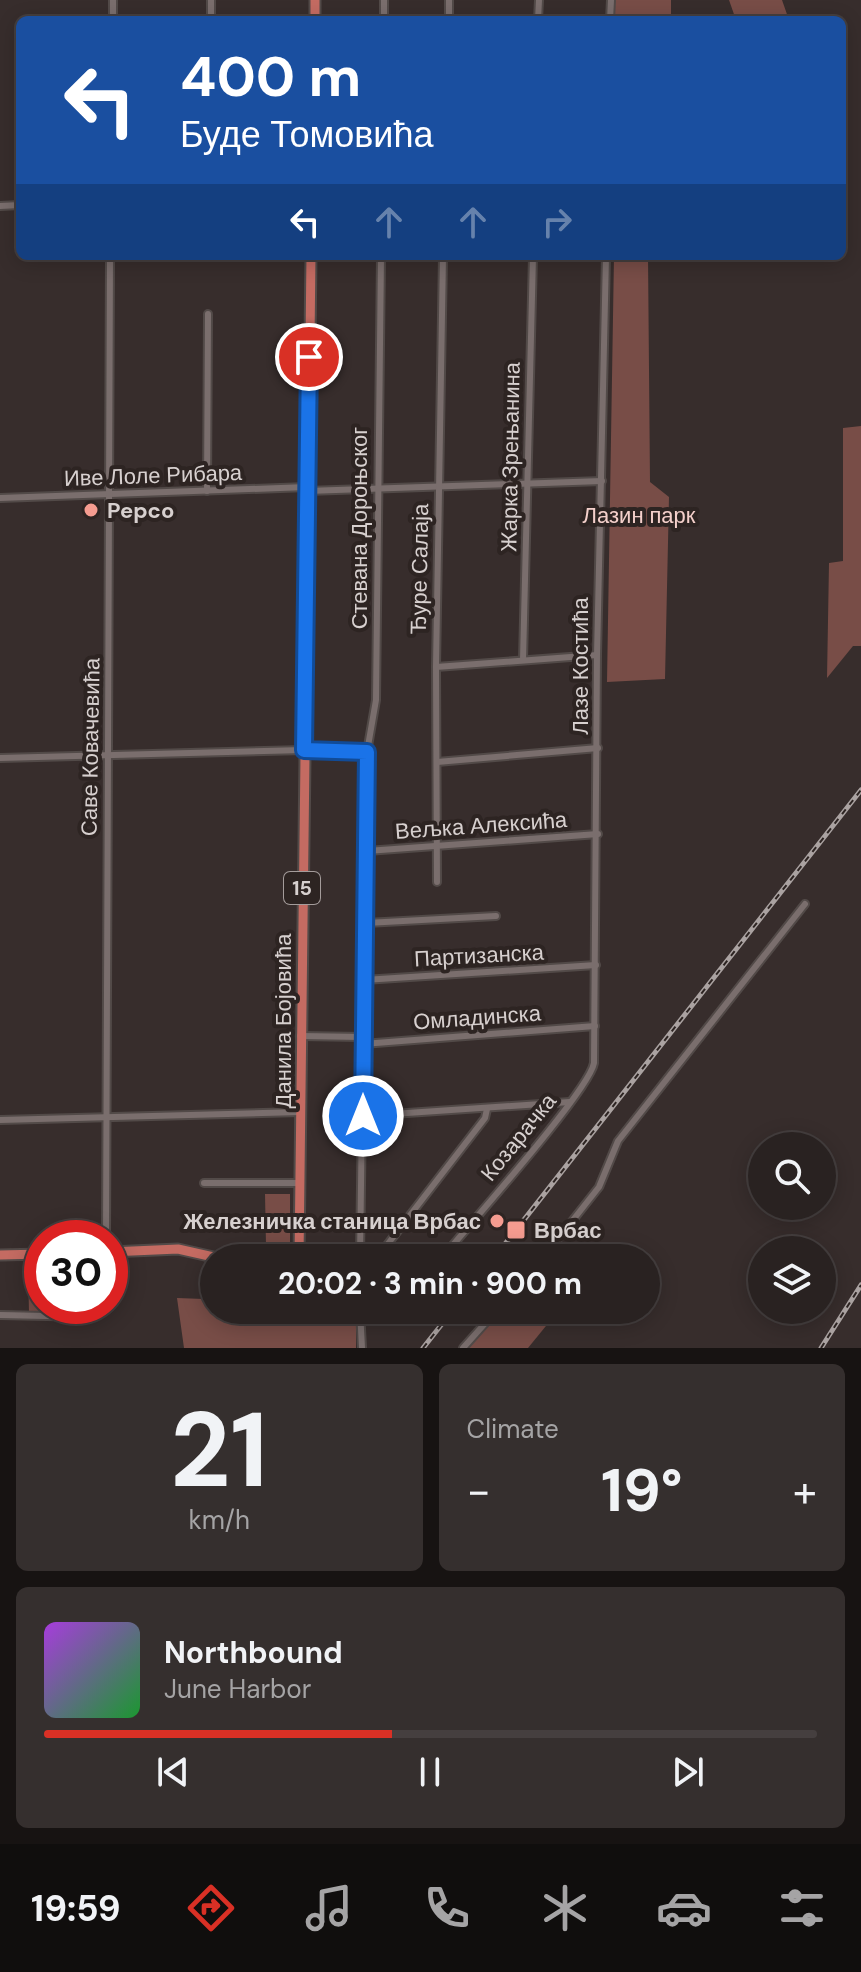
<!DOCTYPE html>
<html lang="en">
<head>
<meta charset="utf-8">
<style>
	:root { --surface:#292221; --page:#352f2e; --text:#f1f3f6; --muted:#a5a4a5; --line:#453f3f; --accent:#d93025 }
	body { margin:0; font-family:"DM Sans",sans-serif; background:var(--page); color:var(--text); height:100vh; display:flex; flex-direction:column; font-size:30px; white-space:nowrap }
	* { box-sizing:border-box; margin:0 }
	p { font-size:26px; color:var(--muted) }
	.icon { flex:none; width:44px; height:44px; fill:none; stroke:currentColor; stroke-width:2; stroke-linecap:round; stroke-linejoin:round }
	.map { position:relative; height:1348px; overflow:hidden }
	.drawer { display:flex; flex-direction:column; gap:16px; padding:16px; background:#171312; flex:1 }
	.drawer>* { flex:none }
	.banner { position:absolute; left:16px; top:16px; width:830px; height:244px; border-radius:12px; box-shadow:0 4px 20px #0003,0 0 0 2px var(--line); background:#1a4fa0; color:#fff; overflow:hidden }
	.tools { position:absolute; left:748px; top:1132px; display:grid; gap:16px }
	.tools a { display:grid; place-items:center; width:88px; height:88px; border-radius:50%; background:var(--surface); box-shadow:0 4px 20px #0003,0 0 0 2px var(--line); font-size:40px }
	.speed { position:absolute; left:24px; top:1220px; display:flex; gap:16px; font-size:40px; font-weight:700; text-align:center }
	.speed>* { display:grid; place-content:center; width:104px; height:104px; border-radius:50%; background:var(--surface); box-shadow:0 4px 20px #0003,0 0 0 2px var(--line); line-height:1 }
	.speed .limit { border:12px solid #d22; background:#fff; color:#111 }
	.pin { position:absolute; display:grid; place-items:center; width:68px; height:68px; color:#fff; margin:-34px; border:4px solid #fff; border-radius:50%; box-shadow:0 2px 8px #0007 }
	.me { position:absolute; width:88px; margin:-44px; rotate:0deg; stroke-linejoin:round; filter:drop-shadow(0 0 6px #0008) }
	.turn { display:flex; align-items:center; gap:28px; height:168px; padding:0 32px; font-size:36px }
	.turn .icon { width:104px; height:104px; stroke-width:2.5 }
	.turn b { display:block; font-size:56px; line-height:68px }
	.lanes { display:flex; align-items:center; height:76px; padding:0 32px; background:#0003; justify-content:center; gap:40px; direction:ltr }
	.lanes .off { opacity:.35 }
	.big { font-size:60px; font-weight:700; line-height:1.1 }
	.drawer .widget { flex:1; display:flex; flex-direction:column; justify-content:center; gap:12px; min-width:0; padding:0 28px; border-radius:12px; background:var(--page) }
	.drawer .dial { align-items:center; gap:0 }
	.dial b { font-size:104px; line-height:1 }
	.song { display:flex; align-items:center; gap:24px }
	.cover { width:96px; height:96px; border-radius:12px; background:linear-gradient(135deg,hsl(280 70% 55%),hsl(130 70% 35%)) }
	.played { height:8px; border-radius:4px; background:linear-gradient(90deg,var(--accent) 45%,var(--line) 45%) }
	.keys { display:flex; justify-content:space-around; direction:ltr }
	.heat { display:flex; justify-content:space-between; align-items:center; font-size:44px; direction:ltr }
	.drawer .tiles { flex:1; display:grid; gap:16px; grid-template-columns:1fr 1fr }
	.widget:last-child { grid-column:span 2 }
	.trip { position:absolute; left:200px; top:1244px; width:460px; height:80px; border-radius:40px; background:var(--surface); box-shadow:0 4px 20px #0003,0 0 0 2px var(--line); font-weight:700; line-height:80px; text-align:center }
	.menu { display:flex; height:128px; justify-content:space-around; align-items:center; background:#100e0d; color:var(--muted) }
	.menu .icon { width:56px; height:56px }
	.menu .current { color:var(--accent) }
	.menu b { font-size:36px; color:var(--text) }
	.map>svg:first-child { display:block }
</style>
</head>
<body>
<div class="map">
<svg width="861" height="1348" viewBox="0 0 861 1348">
	<rect width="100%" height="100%" fill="#372d2c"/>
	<g fill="#784d47">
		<rect x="614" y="0" width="57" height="20"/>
		<polygon points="729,0 782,0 789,20 736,20"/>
		<polygon points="614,256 648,256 650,482 669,497 665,679 607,682"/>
		<polygon points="861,426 861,646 853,646 827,678 829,563 843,561 843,428"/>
		<polygon points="265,1194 290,1194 290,1246 266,1246"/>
		<polygon points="205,1264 214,1267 214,1310 356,1310 356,1348 184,1348 177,1298 204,1299"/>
		<polygon points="28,1268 42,1268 42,1306 51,1306 52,1313 29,1313"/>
		<polygon points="497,1310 559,1310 528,1348 463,1348"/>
	</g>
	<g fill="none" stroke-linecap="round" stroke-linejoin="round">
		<defs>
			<g id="street">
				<polyline points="113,20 113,0"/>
				<polyline points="211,20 211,0"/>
				<polyline points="384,20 384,0"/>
				<polyline points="449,20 449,0"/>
				<polyline points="538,20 539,0"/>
				<polyline points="610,20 611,0"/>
				<polyline points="0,206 20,205"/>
				<polyline points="207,491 208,314"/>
				<polyline points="307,491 602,481"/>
				<polyline points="0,498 307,487"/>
				<polyline points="523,660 533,256"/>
				<polyline points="436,667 597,655"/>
				<polyline points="0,758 304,750 367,752"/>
				<polyline points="437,762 598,748"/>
				<polyline points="367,851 598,834"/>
				<polyline points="437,882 436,667 443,256"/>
				<polyline points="366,923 496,916"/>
				<polyline points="364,980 596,965"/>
				<polyline points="300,1036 363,1037"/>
				<polyline points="363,1044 595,1026"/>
				<polyline points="363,1116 570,1102"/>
				<polyline points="0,1120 300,1112"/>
				<polyline points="204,1183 299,1183"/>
				<polyline points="106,1238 110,256"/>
				<polyline points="360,1258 367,752 376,700 381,256"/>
				<polyline points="377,1258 485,1118 487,1109"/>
				<path d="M442 1258C468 1226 589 1091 594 1063L597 655 606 256"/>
				<polyline points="543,1258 599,1187 618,1141 805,904"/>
				<polyline points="360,1310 362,1348"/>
				<polyline points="0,1315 93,1317"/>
				<polyline points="463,1348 497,1310"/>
			</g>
			<g id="primary">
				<polyline points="315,20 315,0"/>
				<polyline points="110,1252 178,1249 218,1258"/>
				<polyline points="0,1255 42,1254"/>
				<polyline points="299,1258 311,256"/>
			</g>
		</defs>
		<use href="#street" stroke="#524a48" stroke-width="10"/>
		<use href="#primary" stroke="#524a48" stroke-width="13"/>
		<use href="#street" stroke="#7a6e6d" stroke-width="6"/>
		<use href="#primary" stroke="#c46b62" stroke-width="9"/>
		<defs>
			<g id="rail">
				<polyline points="494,1258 861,790"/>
				<polyline points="423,1348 453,1310"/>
				<polyline points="821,1348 861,1285"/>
			</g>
		</defs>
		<use href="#rail" stroke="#aaa2a1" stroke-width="5"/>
		<use href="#rail" stroke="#2d2422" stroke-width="2" stroke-dasharray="6" stroke-linecap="butt"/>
	</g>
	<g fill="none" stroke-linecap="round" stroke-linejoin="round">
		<defs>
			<polyline id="route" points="309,357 304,750 367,752 363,1116"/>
		</defs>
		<use href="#route" stroke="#114b97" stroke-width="20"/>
		<use href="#route" stroke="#1a73e8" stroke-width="14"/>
	</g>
	<g fill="#f59c90" stroke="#2d2422" stroke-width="3">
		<circle cx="91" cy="510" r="8"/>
		<circle cx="497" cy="1221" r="8"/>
		<rect x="506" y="1220" width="20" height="20" rx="4"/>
	</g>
	<g text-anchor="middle" stroke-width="8" stroke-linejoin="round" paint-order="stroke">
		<rect fill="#2d2422" stroke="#a49c9b" stroke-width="2" x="284" y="872" width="36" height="32" rx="6"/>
		<g font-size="20" font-weight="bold" fill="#d7d0cf">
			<text x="302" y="895">15</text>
		</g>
		<g font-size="22" fill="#d7d0cf" stroke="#2d2422">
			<text transform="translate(510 457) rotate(-89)" y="8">Жарка Зрењанина</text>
			<text transform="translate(153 475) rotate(-2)" y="8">Иве Лоле Рибара</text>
			<text transform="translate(359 528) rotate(-90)" y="8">Стевана Дороњског</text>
			<text transform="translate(419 569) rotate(-89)" y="8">Ђуре Салаја</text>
			<text transform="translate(580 666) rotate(-90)" y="8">Лазе Костића</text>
			<text transform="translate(90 747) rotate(-89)" y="8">Саве Ковачевића</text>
			<text transform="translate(481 825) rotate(-4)" y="8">Вељка Алексића</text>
			<text transform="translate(479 955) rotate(-3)" y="8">Партизанска</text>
			<text transform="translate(477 1017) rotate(-4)" y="8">Омладинска</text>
			<text transform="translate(283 1021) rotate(-90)" y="8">Данила Бојовића</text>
			<text transform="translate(518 1137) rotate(-51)" y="8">Козарачка</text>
		</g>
		<g font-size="22" font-weight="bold" fill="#d7d0cf" stroke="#2d2422" text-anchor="start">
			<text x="107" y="518">Pepco</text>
			<text x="481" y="1229" text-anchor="end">Железничка станица Врбас</text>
			<text x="534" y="1238">Врбас</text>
		</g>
		<g font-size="22" fill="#f4d0cb" stroke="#2d2422">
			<text x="639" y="523">Лазин парк</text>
		</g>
	</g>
</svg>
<div class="tools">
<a><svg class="icon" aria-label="search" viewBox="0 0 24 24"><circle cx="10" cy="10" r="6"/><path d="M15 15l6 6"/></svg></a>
<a><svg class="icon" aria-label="layers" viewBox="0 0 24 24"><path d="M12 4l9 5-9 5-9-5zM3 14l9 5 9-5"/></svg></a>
</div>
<div class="speed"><div class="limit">30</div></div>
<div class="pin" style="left:309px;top:357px;background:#d93025"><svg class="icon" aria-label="arrive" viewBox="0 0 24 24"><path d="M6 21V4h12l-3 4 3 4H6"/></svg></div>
<svg class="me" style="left:363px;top:1116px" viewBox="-20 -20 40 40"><circle r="17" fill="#1a73e8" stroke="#fff" stroke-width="3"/><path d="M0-11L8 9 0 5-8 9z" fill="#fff"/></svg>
<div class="trip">20:02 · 3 min · 900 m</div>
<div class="banner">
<div class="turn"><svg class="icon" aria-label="left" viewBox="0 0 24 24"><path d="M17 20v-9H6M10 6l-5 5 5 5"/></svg><div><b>400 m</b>Буде Томовића</div></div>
<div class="lanes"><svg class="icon" aria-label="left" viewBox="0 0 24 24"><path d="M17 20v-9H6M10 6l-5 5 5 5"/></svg><svg class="icon off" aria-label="ahead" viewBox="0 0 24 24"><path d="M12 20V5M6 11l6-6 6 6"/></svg><svg class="icon off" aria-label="ahead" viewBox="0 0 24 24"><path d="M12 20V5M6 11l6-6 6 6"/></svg><svg class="icon off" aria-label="right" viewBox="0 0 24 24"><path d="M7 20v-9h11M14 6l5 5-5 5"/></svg></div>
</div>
</div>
<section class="drawer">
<div class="tiles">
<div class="widget dial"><b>21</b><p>km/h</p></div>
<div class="widget"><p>Climate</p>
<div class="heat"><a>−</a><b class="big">19°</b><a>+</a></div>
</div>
<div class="widget">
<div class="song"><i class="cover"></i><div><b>Northbound</b><p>June Harbor</p></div></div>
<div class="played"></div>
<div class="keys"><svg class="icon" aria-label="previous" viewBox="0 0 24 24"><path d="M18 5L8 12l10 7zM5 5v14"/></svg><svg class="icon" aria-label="pause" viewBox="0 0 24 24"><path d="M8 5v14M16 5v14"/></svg><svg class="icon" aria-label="next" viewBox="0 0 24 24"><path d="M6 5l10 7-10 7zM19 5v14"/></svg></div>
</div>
</div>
</section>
<nav class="menu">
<b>19:59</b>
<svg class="icon current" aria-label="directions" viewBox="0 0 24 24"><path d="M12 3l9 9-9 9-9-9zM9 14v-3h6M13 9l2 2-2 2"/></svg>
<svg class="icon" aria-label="music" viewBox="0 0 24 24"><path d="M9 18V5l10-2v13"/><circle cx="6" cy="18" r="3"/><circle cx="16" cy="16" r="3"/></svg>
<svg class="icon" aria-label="phone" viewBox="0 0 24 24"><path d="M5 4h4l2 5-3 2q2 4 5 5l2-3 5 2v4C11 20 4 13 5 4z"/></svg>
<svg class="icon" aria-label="climate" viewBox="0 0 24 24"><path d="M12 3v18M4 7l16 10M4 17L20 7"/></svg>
<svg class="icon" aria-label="car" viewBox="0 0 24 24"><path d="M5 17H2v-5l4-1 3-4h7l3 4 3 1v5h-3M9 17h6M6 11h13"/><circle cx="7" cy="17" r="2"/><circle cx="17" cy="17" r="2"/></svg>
<svg class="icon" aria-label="filters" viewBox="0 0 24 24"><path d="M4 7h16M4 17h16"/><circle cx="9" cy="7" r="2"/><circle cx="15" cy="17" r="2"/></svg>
</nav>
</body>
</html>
